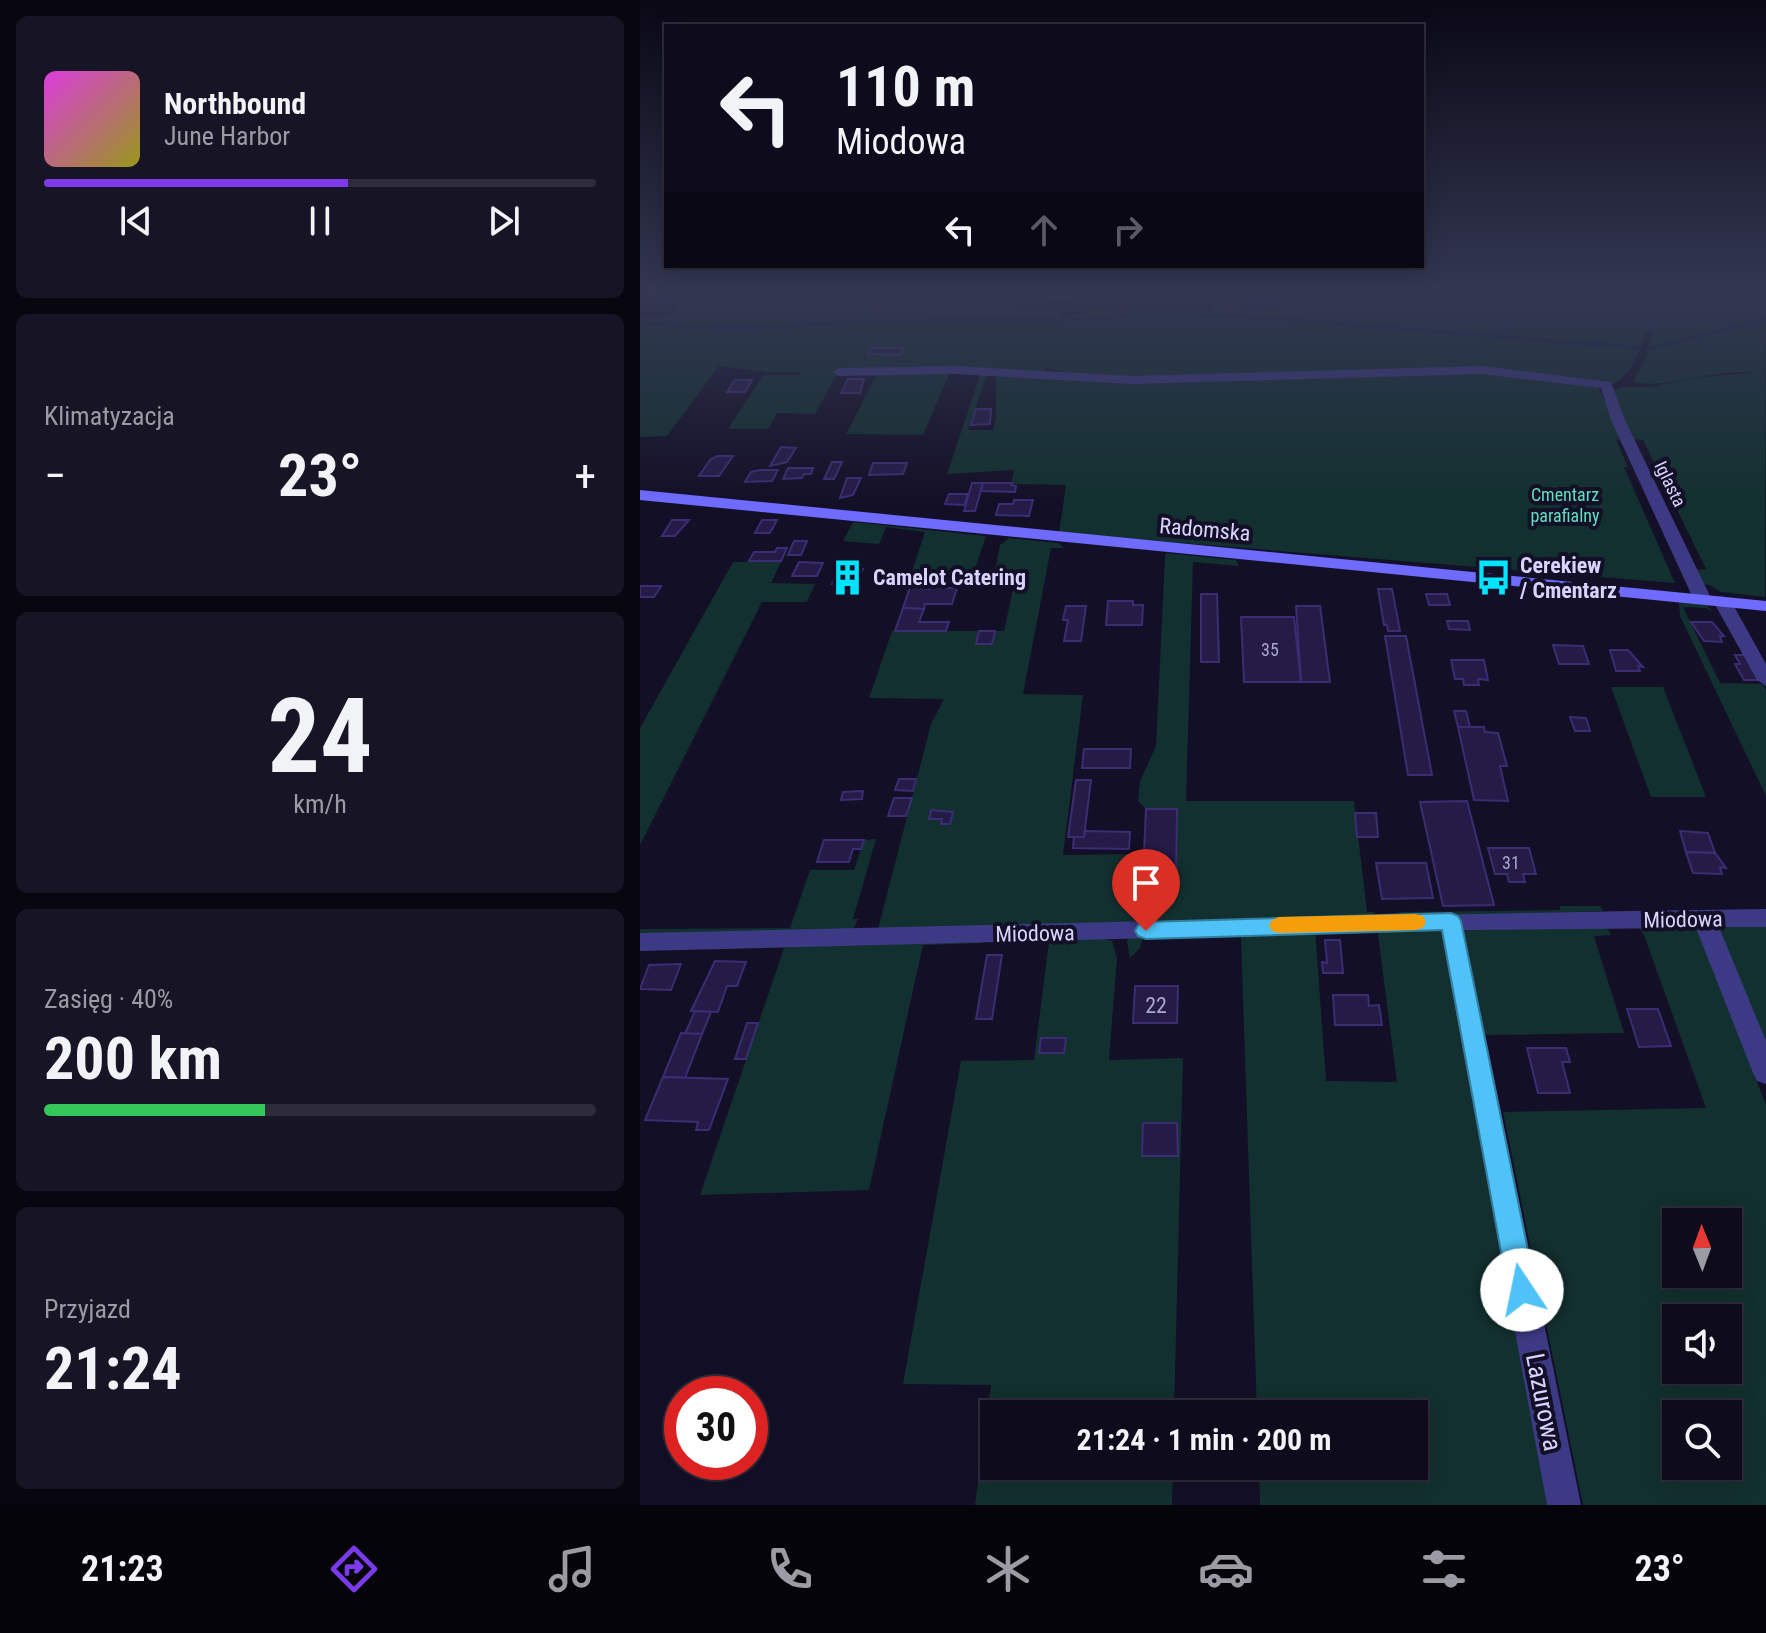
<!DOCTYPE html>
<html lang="pl">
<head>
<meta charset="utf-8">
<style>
	:root { --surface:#0e0b1c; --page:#171425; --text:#f1f3f6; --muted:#9b9ba3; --line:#2e2b3b; --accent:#7c3aed }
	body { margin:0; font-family:"Roboto Condensed",sans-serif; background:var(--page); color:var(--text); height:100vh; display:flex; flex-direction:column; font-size:30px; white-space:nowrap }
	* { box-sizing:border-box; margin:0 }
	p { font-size:26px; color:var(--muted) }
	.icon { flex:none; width:44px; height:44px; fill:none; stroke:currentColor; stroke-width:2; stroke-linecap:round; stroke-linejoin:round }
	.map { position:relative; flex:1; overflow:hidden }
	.sheet { display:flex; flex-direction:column; gap:16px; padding:16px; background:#08060f; width:640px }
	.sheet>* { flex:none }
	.top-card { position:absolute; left:24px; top:24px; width:760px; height:244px; border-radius:0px; box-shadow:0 4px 20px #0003,0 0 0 2px var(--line); background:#0e0b1c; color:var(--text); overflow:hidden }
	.needle { width:52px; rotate:359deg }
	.buttons { position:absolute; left:1022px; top:1208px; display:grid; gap:16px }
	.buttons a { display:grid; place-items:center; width:80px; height:80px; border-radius:0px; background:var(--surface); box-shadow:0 4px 20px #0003,0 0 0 2px var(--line); font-size:40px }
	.speed { position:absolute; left:24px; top:1376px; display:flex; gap:16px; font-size:40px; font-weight:700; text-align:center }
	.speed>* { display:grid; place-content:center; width:104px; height:104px; border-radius:50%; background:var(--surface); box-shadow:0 4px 20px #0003,0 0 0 2px var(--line); line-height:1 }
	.speed .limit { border:12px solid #d22; background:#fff; color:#111 }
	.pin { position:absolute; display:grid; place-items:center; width:68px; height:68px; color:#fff; margin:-82px -34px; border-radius:50% 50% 50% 0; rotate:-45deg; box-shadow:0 0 8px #0007 }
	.pin .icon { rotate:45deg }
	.me { position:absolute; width:88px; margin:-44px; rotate:349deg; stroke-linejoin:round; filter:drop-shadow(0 0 6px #0008) }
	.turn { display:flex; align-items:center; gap:28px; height:168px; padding:0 40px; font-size:36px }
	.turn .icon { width:104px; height:104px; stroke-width:2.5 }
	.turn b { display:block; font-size:56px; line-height:68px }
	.lanes { display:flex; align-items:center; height:76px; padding:0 40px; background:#0003; justify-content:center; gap:40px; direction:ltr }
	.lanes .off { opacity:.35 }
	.big { font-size:60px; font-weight:700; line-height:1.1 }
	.sheet .widget { flex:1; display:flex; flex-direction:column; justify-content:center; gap:12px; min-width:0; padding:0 28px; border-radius:12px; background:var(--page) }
	.sheet .dial { align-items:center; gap:0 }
	.dial b { font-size:104px; line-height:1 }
	.song { display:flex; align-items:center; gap:24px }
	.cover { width:96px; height:96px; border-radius:12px; background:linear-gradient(135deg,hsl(300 70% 55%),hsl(60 70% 35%)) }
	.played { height:8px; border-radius:4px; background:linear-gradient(90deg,var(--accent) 55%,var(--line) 55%) }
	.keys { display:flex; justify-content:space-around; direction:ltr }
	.heat { display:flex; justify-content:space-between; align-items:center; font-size:44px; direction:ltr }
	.charge { height:12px; border-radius:6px; background:linear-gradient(90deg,#34c759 40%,var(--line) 0) }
	.trip { position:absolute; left:340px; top:1400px; width:448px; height:80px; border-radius:0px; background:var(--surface); box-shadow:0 4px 20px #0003,0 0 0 2px var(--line); font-weight:700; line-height:80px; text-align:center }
	.tabs { display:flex; height:128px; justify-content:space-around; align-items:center; background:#06040b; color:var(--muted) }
	.tabs .icon { width:56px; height:56px }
	.tabs .current { color:var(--accent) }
	.tabs b { font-size:36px; color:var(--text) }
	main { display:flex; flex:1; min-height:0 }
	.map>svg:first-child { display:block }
</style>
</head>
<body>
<main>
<section class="sheet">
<div class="widget">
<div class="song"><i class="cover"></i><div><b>Northbound</b><p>June Harbor</p></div></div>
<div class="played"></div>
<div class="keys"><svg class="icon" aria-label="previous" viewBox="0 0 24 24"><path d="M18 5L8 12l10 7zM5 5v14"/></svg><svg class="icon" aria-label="pause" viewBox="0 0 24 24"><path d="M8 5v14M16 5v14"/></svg><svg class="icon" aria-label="next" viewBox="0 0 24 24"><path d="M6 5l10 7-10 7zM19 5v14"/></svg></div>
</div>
<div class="widget"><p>Klimatyzacja</p>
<div class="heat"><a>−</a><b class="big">23°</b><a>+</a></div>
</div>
<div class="widget dial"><b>24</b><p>km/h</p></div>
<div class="widget"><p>Zasięg · 40%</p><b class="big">200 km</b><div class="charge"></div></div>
<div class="widget"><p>Przyjazd</p><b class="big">21:24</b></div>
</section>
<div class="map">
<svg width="1126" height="1505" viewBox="0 0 1126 1505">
	<rect width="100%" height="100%" fill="#130f26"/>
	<g fill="#12302f" fill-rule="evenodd">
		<path d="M51 290H370L365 294 366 304 417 310 424 317 451 312 573 310 574 290H1126L1125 597 1081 592 1069 585 1061 584 1054 570 1066 569 1003 440 992 439 972 391 984 387H1009L1062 377 1115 373C1077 367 1027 390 993 382L1006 358 1013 331 1006 332C999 351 992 375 973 384L852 368 592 374 837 371 958 387 983 439 976 440 988 467H984L1035 583 419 533 426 485 371 484 374 470 307 474 341 372 350 375 346 377 328 430H353L356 418V376L426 373 406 368 405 371 310 372 283 435 206 434 237 374H197L175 414 137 413 128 429H88L123 375H159L161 372H127L79 366 27 436 0 437V316H29Z"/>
		<polygon points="213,522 346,536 331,581 269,580 285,532 246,527 239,544 203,541"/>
		<polygon points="369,538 418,543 424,548 411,548 383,694 443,695 423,855 504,854 503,876 536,876 537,809 506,809 498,801 500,781 516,746 525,557 526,553 596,560 599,566 553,562 546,801 714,801 727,912 734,912 735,918 238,929 291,724 304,699 229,698 252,631 364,631 373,589 353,580 360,545"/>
		<polygon points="93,562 141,562 131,583 175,584 167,602 122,602 0,845 0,728"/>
		<polygon points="1039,602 1067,605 1072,612 1066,608 1043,607 1080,683 1122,684 1126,690 1126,796 1040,616"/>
		<polygon points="971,687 1023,687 1066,797 1011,797"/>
		<polygon points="236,839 213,919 218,919 212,932 0,937 0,929 150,928 170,870 214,870 224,840"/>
		<polygon points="920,906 960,906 963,911 761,918 759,912 920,910"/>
		<polygon points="1126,922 1126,1049 1077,923"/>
		<path d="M1055 924 1126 1105V1505H943L863 1112 1066 1108 1004 935 997 925ZM1036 1222H1088V1274H1036ZM1036 1318H1088V1370H1036ZM1036 1414H1088V1466H1036Z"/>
		<polygon points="966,925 971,935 954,936 984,1033 843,1035 823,928"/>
		<polygon points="737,927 801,931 807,936 915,1505 620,1505 619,1466 774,1466 774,1414 617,1414 601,937 502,940 500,948 490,958 487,941 492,936 675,928 686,1081 757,1082"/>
		<polygon points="459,938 472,941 477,958 469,1060 543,1058 534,1414 354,1414 354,1466 533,1466 532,1505 335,1505 351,1385 263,1384 321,1061 394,1060 409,942 372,943 373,939"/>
		<polygon points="344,940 343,943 283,945 229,1190 60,1195 145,945 212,942 220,946 237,942"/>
	</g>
	<polygon fill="#0a1f44" points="602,297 644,298 647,308 601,309 597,304"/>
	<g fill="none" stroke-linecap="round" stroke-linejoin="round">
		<g stroke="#0a1f44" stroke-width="4">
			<polyline points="435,320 494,315 602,316 1000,348"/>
			<polyline points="0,323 91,328 243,321 423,320"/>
			<polyline points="1007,349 1126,320"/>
		</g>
	</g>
	<g fill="#241b47" stroke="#3b2d73" stroke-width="2">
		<polygon points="46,290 35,303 6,303 16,291"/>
		<polygon points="425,290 426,299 411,300 410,291"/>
		<polygon points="232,348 263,348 260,355 228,354"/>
		<polygon points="208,379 224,379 220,393 201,393"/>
		<polygon points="95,380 112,380 105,392 87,392"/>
		<polygon points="336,409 351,409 350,424 331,425"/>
		<polygon points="141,447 156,448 147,462 130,466"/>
		<polygon points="77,456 93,456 79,476 59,476 70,460"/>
		<polygon points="192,462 202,462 194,479 184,479"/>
		<polygon points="233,463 267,463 263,474 229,475"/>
		<polygon points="148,468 173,468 171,474 164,474 162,478 143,479"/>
		<polygon points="120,470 138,470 132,481 105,482 111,472"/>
		<polygon points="207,478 221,478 213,495 200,498"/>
		<polygon points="332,483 343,483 335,511 324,511"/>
		<polygon points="343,483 372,483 371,485 376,486 375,492 341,491"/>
		<polygon points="309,494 328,494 324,505 305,504"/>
		<polygon points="374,500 393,500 389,516 356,515 359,504 373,504"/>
		<polygon points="32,520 49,520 35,536 22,536"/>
		<polygon points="122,520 137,520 130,533 115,533"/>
		<polygon points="154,541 167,541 161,555 148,555"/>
		<polygon points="137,548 147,548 141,561 109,561 114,552 135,552"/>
		<polygon points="159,562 183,563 177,576 152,576"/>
		<polygon points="198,569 223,569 213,594 194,594 198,584 192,584"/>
		<polygon points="307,583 306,588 317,588 312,604 285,604 284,609 263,608 270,587 289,589 290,585"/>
		<polygon points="0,586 21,586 14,597 0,597"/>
		<polygon points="738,589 752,589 760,631 748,631 747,625 744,625"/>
		<polygon points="561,594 577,594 579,662 561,662"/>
		<polygon points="786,594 807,594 810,605 789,605"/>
		<polygon points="468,601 493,601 493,605 503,605 502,625 466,625"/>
		<polygon points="426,606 446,606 441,641 424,641 428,620 423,620"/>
		<polygon points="656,606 680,606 690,682 661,682"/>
		<polygon points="263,608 284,609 279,622 309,622 306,631 255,631"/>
		<polygon points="601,617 654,617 661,682 604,682"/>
		<polygon points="807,621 828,621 830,630 809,629"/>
		<polygon points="1051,622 1072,622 1084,636 1080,636 1082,642 1064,641"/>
		<polygon points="339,631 355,631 352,644 336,644"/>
		<polygon points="745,636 766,636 792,775 768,775"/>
		<polygon points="913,645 943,646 949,664 919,664"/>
		<polygon points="970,650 988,650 1003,667 998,666 1000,671 976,671"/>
		<polygon points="1095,655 1107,655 1121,680 1104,680 1095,664 1100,664"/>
		<polygon points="811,660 844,660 848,680 838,679 839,685 824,685 823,679 815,679"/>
		<polygon points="814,711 826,711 830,727 818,727"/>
		<polygon points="930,717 946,718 950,731 935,731"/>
		<polygon points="818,727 844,727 845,732 858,733 867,766 860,766 868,801 834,800"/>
		<polygon points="444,749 491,749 490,768 442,768"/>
		<polygon points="259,779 276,779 273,791 255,790"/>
		<polygon points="436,780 451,780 444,837 428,837"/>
		<polygon points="223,791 222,799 201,800 203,792"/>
		<polygon points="254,798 272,798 266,816 248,816"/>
		<polygon points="827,801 854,905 803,906 780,802"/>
		<polygon points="506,809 537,809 536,876 503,876"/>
		<polygon points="291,810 313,812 310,824 301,824 302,819 289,819"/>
		<polygon points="715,813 736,813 738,837 717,837"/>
		<polygon points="445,831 490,832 489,849 433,848 434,837 444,837"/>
		<polygon points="1040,831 1068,833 1075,853 1046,852"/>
		<polygon points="184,840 224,840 221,849 213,849 209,862 177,862"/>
		<polygon points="848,848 889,848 896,874 883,874 885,882 869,882 867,874 855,874"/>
		<polygon points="1046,852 1075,853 1086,868 1080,867 1082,874 1053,873"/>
		<polygon points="736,863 786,863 793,898 742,899"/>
		<polygon points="685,940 700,940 703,973 683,973 682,962 687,963"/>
		<polygon points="347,955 362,955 352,1019 336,1019"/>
		<polygon points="75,961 106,962 97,986 87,986 78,1012 51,1011"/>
		<polygon points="41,964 31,990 0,989 9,965"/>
		<polygon points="495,986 538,986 537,1023 493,1023"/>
		<polygon points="693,995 728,995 729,1006 739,1005 742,1025 695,1025"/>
		<polygon points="987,1009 1018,1009 1031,1046 999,1047"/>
		<polygon points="55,1011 71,1012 62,1034 45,1034"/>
		<polygon points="107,1023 118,1023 106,1059 95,1059"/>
		<polygon points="41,1033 62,1034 45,1078 23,1077"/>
		<polygon points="401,1038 426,1038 424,1053 399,1053"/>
		<polygon points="887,1048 926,1048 930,1062 922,1062 930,1093 898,1093"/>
		<polygon points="23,1077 88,1079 69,1130 56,1130 58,1122 5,1120"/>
		<polygon points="503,1123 537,1123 538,1156 502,1156"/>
	</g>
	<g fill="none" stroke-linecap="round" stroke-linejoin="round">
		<g fill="#3d3a85" fill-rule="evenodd">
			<polygon points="316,366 492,376 842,366 971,382 985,420 1071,598 1062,603 1053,598 971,420 961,388 842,374 492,384 316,374 199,376 193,372 199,368"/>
			<polygon points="1082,596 1091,601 1126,664 1126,686 1117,680 1073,601"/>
			<path d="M1126 909V927H1079L1126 1041V1084L1117 1081 1113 1073 1056 928 824 930 941 1505H907L801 931 0 951V933C376 925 751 914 1126 909Z"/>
		</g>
		<polygon fill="#6f6bff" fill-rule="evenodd" points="0,490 1126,601 1126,611 0,500"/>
	</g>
	<linearGradient id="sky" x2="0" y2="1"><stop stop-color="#0a0815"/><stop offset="0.58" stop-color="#333752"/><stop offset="1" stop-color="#333752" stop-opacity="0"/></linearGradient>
	<rect width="1126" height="501" fill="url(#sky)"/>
	<polygon fill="#4fc3f7" stroke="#337fa1" stroke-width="2" points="811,913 818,916 821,921 896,1290 892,1299 882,1303 872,1299 868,1290 802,930 506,939 498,936 495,931 498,925 506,922"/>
	<polygon fill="#f59e0b" points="775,914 783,916 786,922 783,928 775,930 639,933 632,931 629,925 632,920 639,917"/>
	<defs>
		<symbol id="building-bare" viewBox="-9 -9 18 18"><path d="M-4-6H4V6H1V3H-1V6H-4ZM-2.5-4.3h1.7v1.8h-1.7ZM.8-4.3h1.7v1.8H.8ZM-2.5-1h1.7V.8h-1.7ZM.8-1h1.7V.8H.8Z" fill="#00e5ff" stroke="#130f26" stroke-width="2.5" paint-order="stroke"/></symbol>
		<symbol id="bus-bare" viewBox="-9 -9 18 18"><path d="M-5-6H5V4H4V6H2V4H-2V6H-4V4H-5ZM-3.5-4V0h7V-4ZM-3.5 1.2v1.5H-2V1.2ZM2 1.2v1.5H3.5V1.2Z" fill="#00e5ff" stroke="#130f26" stroke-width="2.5" paint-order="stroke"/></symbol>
	</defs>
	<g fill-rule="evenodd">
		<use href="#building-bare" x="182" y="552" width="51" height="51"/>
		<use href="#bus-bare" x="828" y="552" width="51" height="51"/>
	</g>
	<g text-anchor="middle" stroke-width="8" stroke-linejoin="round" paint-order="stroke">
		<g font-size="18" fill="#d9d4ff" stroke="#130f26">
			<text transform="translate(1030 484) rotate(64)" y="6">Iglasta</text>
		</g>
		<g font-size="18" fill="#5fe0c0" stroke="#130f26">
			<text x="925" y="501">Cmentarz<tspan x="925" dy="21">parafialny</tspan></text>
		</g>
		<g font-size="18" fill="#aca6d1">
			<text x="630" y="656">35</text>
			<text x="871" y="869">31</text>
		</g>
		<g font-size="22" fill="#d9d4ff" stroke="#130f26">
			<text transform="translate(565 529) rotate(5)" y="8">Radomska</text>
			<text transform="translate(1043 919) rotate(-1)" y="8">Miodowa</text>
			<text transform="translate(395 933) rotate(-1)" y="8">Miodowa</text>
		</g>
		<g font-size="22" font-weight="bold" fill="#d9d4ff" stroke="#130f26" text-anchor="start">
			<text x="880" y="573">Cerekiew<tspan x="880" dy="25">/ Cmentarz</tspan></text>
			<text x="233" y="585">Camelot Catering</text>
		</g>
		<g font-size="22" fill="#aca6d1">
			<text x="516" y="1013">22</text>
		</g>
		<g font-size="26" fill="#d9d4ff" stroke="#130f26">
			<text transform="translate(904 1402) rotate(79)" y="9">Lazurowa</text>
		</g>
	</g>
</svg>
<div class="buttons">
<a><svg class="needle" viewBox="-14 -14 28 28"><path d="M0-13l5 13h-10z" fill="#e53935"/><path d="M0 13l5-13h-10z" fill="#9b9ba3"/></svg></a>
<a><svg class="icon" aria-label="sound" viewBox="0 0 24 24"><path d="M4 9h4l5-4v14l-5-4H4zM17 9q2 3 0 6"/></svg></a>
<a><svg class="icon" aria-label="search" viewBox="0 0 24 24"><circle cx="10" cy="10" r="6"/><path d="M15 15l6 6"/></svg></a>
</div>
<div class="speed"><div class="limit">30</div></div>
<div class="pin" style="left:506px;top:931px;background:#d93025"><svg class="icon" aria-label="arrive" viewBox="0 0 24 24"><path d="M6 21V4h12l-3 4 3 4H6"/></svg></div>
<svg class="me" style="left:882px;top:1290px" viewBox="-20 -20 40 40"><circle r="19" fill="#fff"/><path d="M0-13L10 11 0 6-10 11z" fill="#4fc3f7"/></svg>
<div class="trip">21:24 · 1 min · 200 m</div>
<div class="top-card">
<div class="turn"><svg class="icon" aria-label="left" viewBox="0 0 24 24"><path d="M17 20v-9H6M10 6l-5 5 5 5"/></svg><div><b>110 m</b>Miodowa</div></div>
<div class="lanes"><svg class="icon" aria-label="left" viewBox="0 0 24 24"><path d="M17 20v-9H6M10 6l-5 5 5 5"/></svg><svg class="icon off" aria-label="ahead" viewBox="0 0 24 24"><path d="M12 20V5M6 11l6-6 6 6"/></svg><svg class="icon off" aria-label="right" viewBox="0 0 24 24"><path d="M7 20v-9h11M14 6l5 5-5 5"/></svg></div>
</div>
</div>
</main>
<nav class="tabs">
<b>21:23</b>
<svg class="icon current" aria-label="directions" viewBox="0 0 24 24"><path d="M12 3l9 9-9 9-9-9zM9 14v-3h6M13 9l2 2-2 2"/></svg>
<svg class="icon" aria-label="music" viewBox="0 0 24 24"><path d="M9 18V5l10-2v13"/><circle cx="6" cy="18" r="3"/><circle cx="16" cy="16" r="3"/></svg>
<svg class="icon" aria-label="phone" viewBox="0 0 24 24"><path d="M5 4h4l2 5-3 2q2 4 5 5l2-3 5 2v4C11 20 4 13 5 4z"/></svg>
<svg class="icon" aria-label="climate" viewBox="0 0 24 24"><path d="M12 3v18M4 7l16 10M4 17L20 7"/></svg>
<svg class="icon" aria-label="car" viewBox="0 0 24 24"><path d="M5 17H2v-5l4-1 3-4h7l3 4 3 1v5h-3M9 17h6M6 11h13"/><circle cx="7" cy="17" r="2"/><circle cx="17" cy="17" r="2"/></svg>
<svg class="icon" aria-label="filters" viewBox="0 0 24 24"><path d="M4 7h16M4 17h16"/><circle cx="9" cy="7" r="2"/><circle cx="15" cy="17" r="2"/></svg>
<b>23°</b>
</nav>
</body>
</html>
